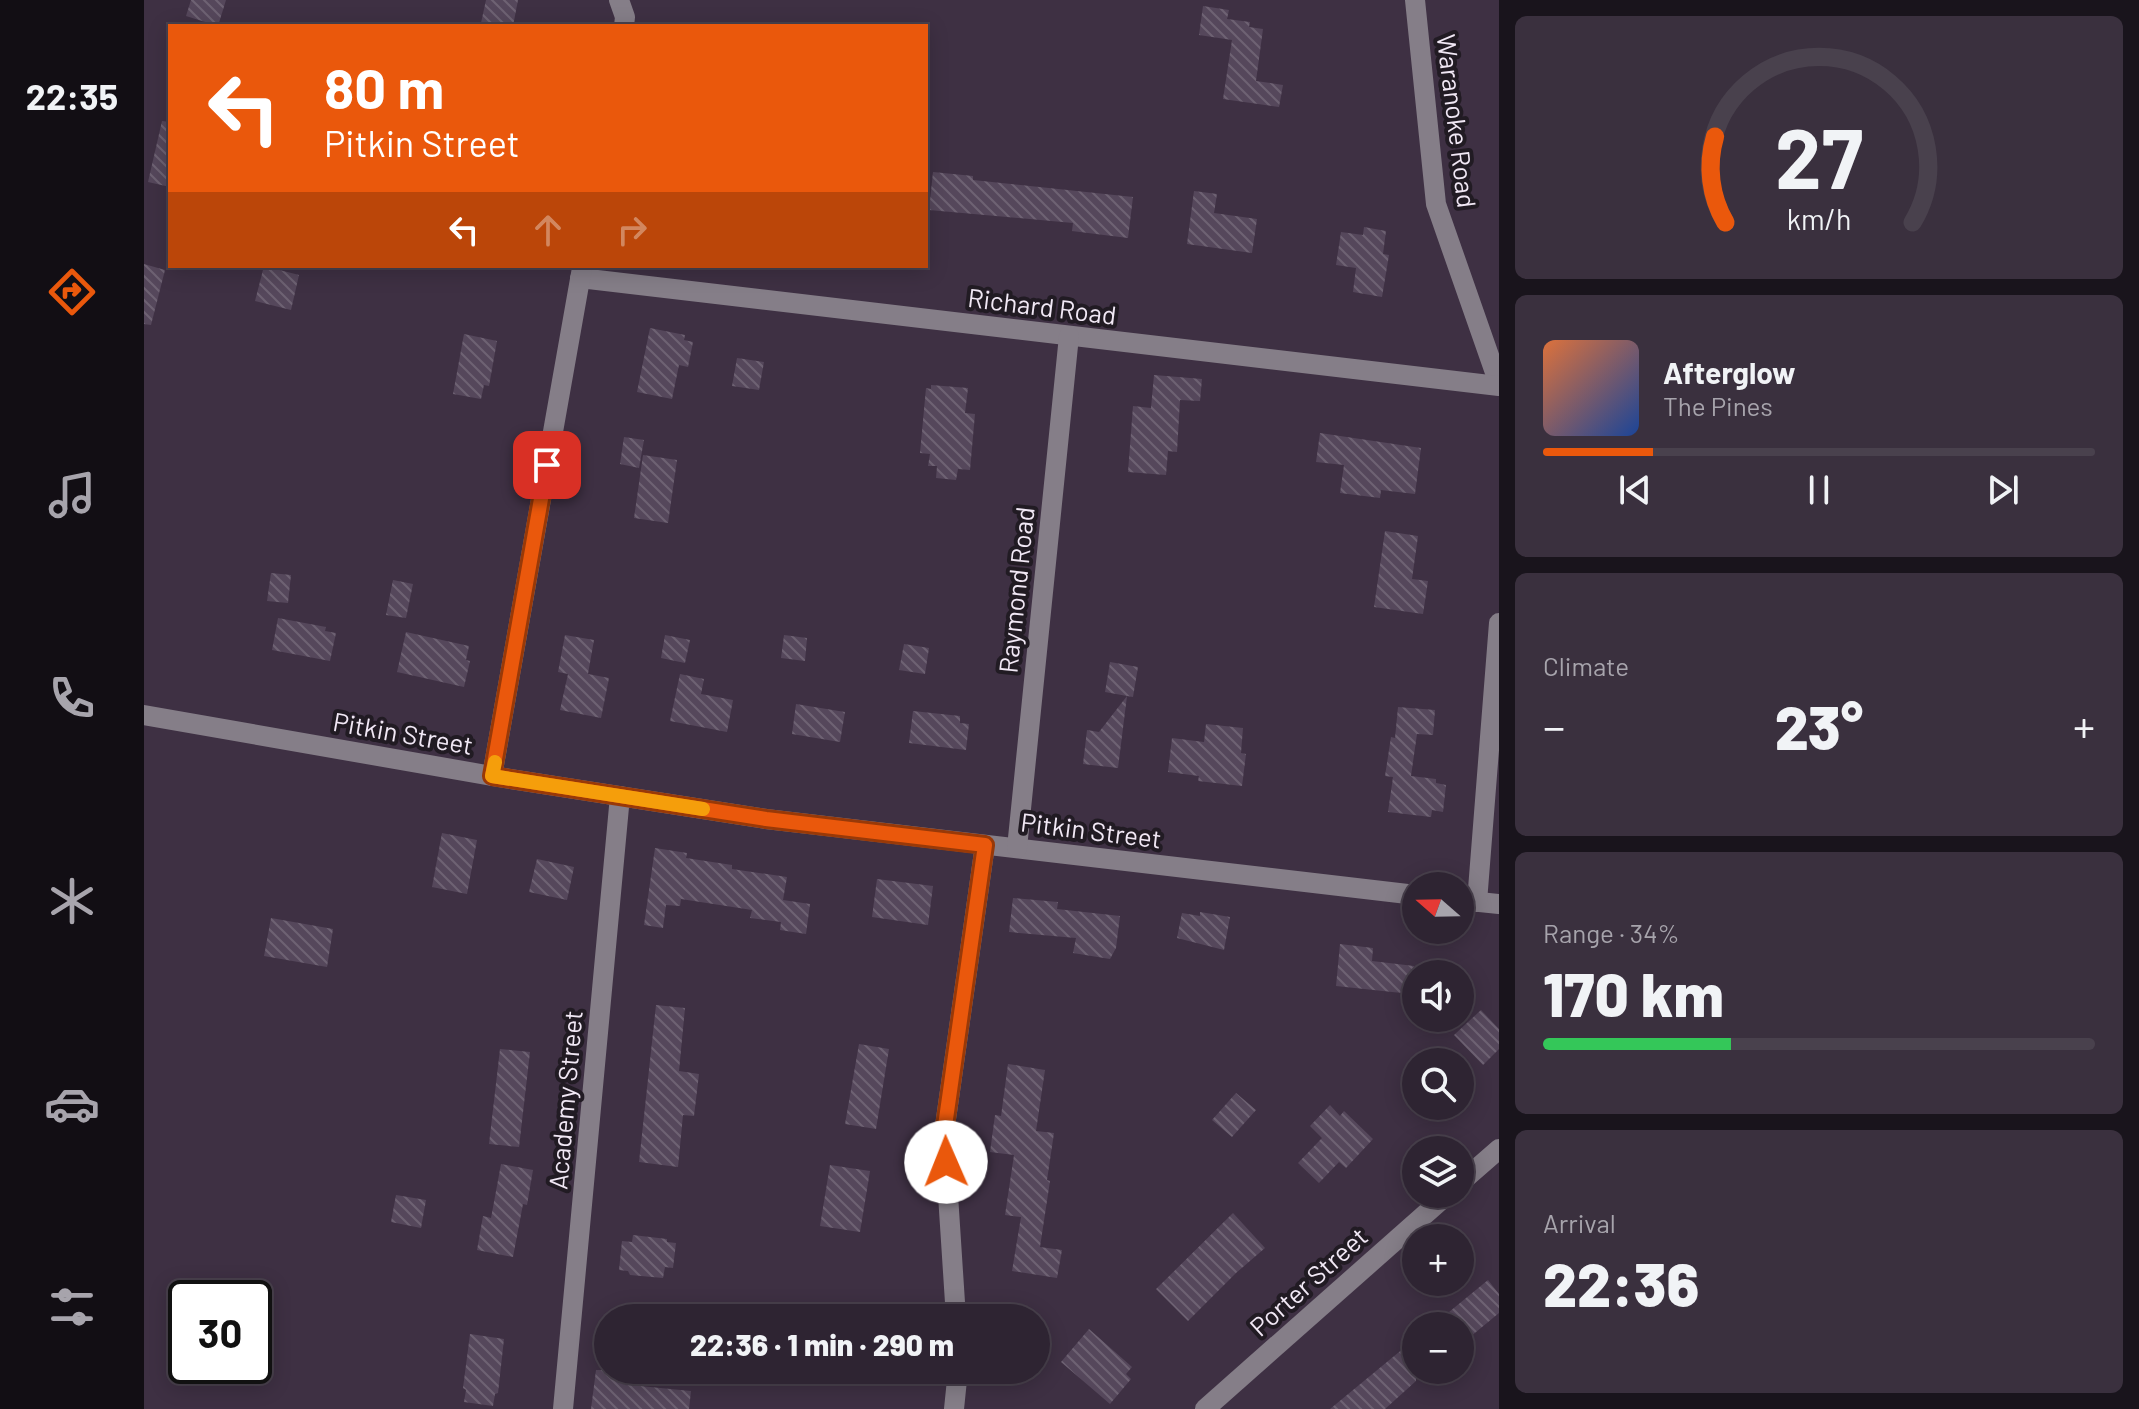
<!DOCTYPE html>
<html lang="en">
<head>
<meta charset="utf-8">
<style>
	:root { --surface:#2e2432; --page:#3a303e; --text:#f1f3f6; --muted:#a7a4ac; --line:#49414d; --accent:#ea580c }
	body { margin:0; font-family:Barlow,sans-serif; background:var(--page); color:var(--text); height:100vh; display:flex; flex-direction:column; font-size:30px; white-space:nowrap }
	* { box-sizing:border-box; margin:0 }
	p { font-size:26px; color:var(--muted) }
	.icon { flex:none; width:44px; height:44px; fill:none; stroke:currentColor; stroke-width:2; stroke-linecap:round; stroke-linejoin:round }
	.map { position:relative; flex:1; overflow:hidden }
	.sheet { display:flex; flex-direction:column; gap:16px; padding:16px; background:#19141c; width:640px }
	.sheet>* { flex:none }
	.hud { position:absolute; left:24px; top:24px; width:760px; height:244px; border-radius:0px; box-shadow:0 4px 20px #0003,0 0 0 2px var(--line); background:#ea580c; color:#fff; overflow:hidden }
	.needle { width:52px; rotate:290deg }
	.buttons { position:absolute; left:1258px; top:872px; display:grid; gap:16px }
	.buttons a { display:grid; place-items:center; width:72px; height:72px; border-radius:50%; background:var(--surface); box-shadow:0 4px 20px #0003,0 0 0 2px var(--line); font-size:40px }
	.speed { position:absolute; left:24px; top:1280px; display:flex; gap:16px; font-size:40px; font-weight:700; text-align:center }
	.speed>* { display:grid; place-content:center; width:104px; height:104px; border-radius:50%; background:var(--surface); box-shadow:0 4px 20px #0003,0 0 0 2px var(--line); line-height:1 }
	.speed .limit { border:4px solid #111; border-radius:12px; background:#fff; color:#111 }
	.pin { position:absolute; display:grid; place-items:center; width:68px; height:68px; color:#fff; margin:-34px; border-radius:16px; box-shadow:0 4px 12px #0006 }
	.me { position:absolute; width:88px; margin:-44px; rotate:359deg; stroke-linejoin:round; filter:drop-shadow(0 0 6px #0008) }
	.turn { display:flex; align-items:center; gap:28px; height:168px; padding:0 24px; font-size:36px }
	.turn .icon { width:104px; height:104px; stroke-width:2.5 }
	.turn b { display:block; font-size:56px; line-height:68px }
	.lanes { display:flex; align-items:center; height:76px; padding:0 24px; background:#0003; justify-content:center; gap:40px; direction:ltr }
	.lanes .off { opacity:.35 }
	.big { font-size:60px; font-weight:800; line-height:1.1 }
	.sheet .card { flex:1; display:flex; flex-direction:column; justify-content:center; gap:12px; min-width:0; padding:0 28px; border-radius:12px; background:var(--page) }
	.sheet .dial { align-items:center; gap:0 }
	.dial svg { height:208px; overflow:visible; fill:none; stroke:var(--line); stroke-width:7; stroke-linecap:round; text-anchor:middle }
	.dial text { fill:var(--text); stroke:none }
	.song { display:flex; align-items:center; gap:24px }
	.cover { width:96px; height:96px; border-radius:12px; background:linear-gradient(135deg,hsl(20 70% 55%),hsl(220 70% 35%)) }
	.played { height:8px; border-radius:4px; background:linear-gradient(90deg,var(--accent) 20%,var(--line) 20%) }
	.keys { display:flex; justify-content:space-around; direction:ltr }
	.heat { display:flex; justify-content:space-between; align-items:center; font-size:44px; direction:ltr }
	.charge { height:12px; border-radius:6px; background:linear-gradient(90deg,#34c759 34%,var(--line) 0) }
	.trip { position:absolute; left:450px; top:1304px; width:456px; height:80px; border-radius:40px; background:var(--surface); box-shadow:0 4px 20px #0003,0 0 0 2px var(--line); font-weight:800; line-height:80px; text-align:center }
	main { display:flex; flex:1; min-height:0 }
	.dock { display:flex; flex-direction:column; width:144px; justify-content:space-around; align-items:center; background:#120e14; color:var(--muted) }
	.dock .icon { width:56px; height:56px }
	.dock .selected { color:var(--accent) }
	.dock b { font-size:36px; color:var(--text) }
	.map>svg:first-child { display:block }
</style>
</head>
<body>
<main>
<nav class="dock">
<b>22:35</b>
<svg class="icon selected" aria-label="directions" viewBox="0 0 24 24"><path d="M12 3l9 9-9 9-9-9zM9 14v-3h6M13 9l2 2-2 2"/></svg>
<svg class="icon" aria-label="music" viewBox="0 0 24 24"><path d="M9 18V5l10-2v13"/><circle cx="6" cy="18" r="3"/><circle cx="16" cy="16" r="3"/></svg>
<svg class="icon" aria-label="phone" viewBox="0 0 24 24"><path d="M5 4h4l2 5-3 2q2 4 5 5l2-3 5 2v4C11 20 4 13 5 4z"/></svg>
<svg class="icon" aria-label="climate" viewBox="0 0 24 24"><path d="M12 3v18M4 7l16 10M4 17L20 7"/></svg>
<svg class="icon" aria-label="car" viewBox="0 0 24 24"><path d="M5 17H2v-5l4-1 3-4h7l3 4 3 1v5h-3M9 17h6M6 11h13"/><circle cx="7" cy="17" r="2"/><circle cx="17" cy="17" r="2"/></svg>
<svg class="icon" aria-label="filters" viewBox="0 0 24 24"><path d="M4 7h16M4 17h16"/><circle cx="9" cy="7" r="2"/><circle cx="15" cy="17" r="2"/></svg>
</nav>
<div class="map">
<svg width="1355" height="1409" viewBox="0 0 1355 1409">
	<defs>
		<pattern id="building-back-hatch" width="6" height="6" patternUnits="userSpaceOnUse" patternTransform="scale(2)"><rect width="6" height="6" fill="#55475b"/><path d="M-1 5l2 2M0 0l6 6M5-1l2 2" fill="none" stroke="#6e6273"/></pattern>
	</defs>
	<rect width="100%" height="100%" fill="#3e3043"/>
	<g fill="url(#building-back-hatch)">
		<polygon points="47,0 82,0 74,26 42,16"/>
		<polygon points="342,0 374,0 369,26 337,23"/>
		<polygon points="1059,6 1085,10 1083,19 1106,22 1105,27 1119,29 1112,81 1139,85 1135,107 1079,99 1088,40 1055,35"/>
		<polygon points="18,121 26,122 26,187 4,182"/>
		<polygon points="789,172 829,176 829,180 989,197 984,238 928,231 929,223 785,210"/>
		<polygon points="1050,191 1073,194 1070,213 1113,219 1108,253 1043,244"/>
		<polygon points="1220,227 1242,231 1239,254 1245,255 1238,297 1209,292 1212,268 1192,265 1197,232 1219,235"/>
		<polygon points="0,264 21,270 7,325 0,324"/>
		<polygon points="120,266 155,275 147,310 111,301"/>
		<polygon points="506,328 541,335 540,340 549,342 544,367 535,365 528,399 493,392"/>
		<polygon points="320,334 353,341 345,386 340,385 337,399 309,394"/>
		<polygon points="593,358 620,362 615,390 588,386"/>
		<polygon points="1010,375 1058,379 1056,401 1036,400 1033,452 1024,451 1022,475 984,472 989,406 1007,408"/>
		<polygon points="787,385 824,388 821,413 831,414 826,470 814,469 812,480 792,478 793,466 784,466 786,454 776,453 782,388 787,389"/>
		<polygon points="1176,433 1277,448 1271,494 1237,490 1236,498 1196,493 1200,465 1172,462"/>
		<polygon points="480,437 500,440 495,468 476,464"/>
		<polygon points="499,455 533,460 524,523 490,518"/>
		<polygon points="1241,531 1274,536 1268,579 1284,581 1279,614 1230,607"/>
		<polygon points="127,573 147,575 144,603 123,601"/>
		<polygon points="249,580 269,584 262,618 242,615"/>
		<polygon points="134,618 182,627 181,631 192,633 186,661 128,650"/>
		<polygon points="262,632 325,646 322,660 326,661 320,687 253,672"/>
		<polygon points="421,635 450,640 444,674 465,678 457,718 416,710 424,674 414,672"/>
		<polygon points="521,635 546,640 541,663 517,658"/>
		<polygon points="640,635 663,638 661,661 637,658"/>
		<polygon points="760,644 785,648 781,674 755,670"/>
		<polygon points="966,662 994,667 989,697 983,696 974,768 939,764 943,730 955,732 983,696 961,692"/>
		<polygon points="536,674 560,679 557,694 589,700 583,732 526,721"/>
		<polygon points="652,704 701,712 696,742 648,734"/>
		<polygon points="1254,707 1291,710 1289,735 1273,734 1267,776 1292,779 1292,783 1302,785 1299,812 1288,810 1287,817 1244,812 1249,777 1241,776 1247,737 1251,738"/>
		<polygon points="769,711 816,716 816,723 825,724 822,750 765,743"/>
		<polygon points="1062,724 1099,728 1097,753 1102,754 1098,786 1054,781 1055,776 1024,772 1028,738 1060,742"/>
		<polygon points="298,833 333,840 323,894 288,887"/>
		<polygon points="511,848 543,853 542,858 588,865 588,869 643,877 639,900 666,904 662,934 636,930 637,922 606,918 608,910 537,899 536,906 522,905 519,928 500,925"/>
		<polygon points="393,859 430,867 423,900 385,892"/>
		<polygon points="733,879 789,886 784,925 728,917"/>
		<polygon points="869,898 914,902 913,909 976,916 972,948 966,959 929,953 932,938 865,932"/>
		<polygon points="1056,912 1086,917 1080,950 1033,938 1038,913 1056,916"/>
		<polygon points="127,918 189,929 183,967 120,956"/>
		<polygon points="1196,944 1229,948 1228,961 1270,966 1267,994 1192,986"/>
		<polygon points="512,1005 541,1008 535,1071 555,1074 550,1116 539,1115 534,1167 495,1162"/>
		<polygon points="1337,1010 1355,1029 1355,1049 1339,1065 1310,1035"/>
		<polygon points="715,1044 745,1049 732,1129 701,1124"/>
		<polygon points="356,1049 386,1052 375,1147 345,1144"/>
		<polygon points="864,1064 901,1070 892,1131 910,1133 903,1180 906,1181 896,1247 918,1250 913,1278 868,1271 877,1217 861,1215 870,1155 846,1152 851,1115 857,1116"/>
		<polygon points="1092,1093 1112,1110 1088,1137 1068,1120"/>
		<polygon points="1186,1105 1196,1116 1200,1111 1229,1139 1202,1168 1195,1162 1175,1183 1154,1163 1178,1138 1166,1126"/>
		<polygon points="357,1164 389,1170 383,1205 379,1204 369,1257 333,1250 339,1216 347,1218"/>
		<polygon points="686,1165 726,1171 716,1232 676,1226"/>
		<polygon points="252,1195 282,1200 277,1228 247,1222"/>
		<polygon points="1089,1213 1121,1248 1092,1273 1044,1321 1012,1289"/>
		<polygon points="489,1235 523,1239 523,1242 532,1243 529,1268 521,1267 519,1278 486,1275 484,1271 475,1270 478,1241 488,1242"/>
		<polygon points="1344,1280 1355,1294 1355,1313 1326,1337 1305,1312"/>
		<polygon points="945,1329 988,1367 982,1374 987,1379 966,1404 917,1362"/>
		<polygon points="326,1334 360,1339 354,1393 351,1394 349,1406 320,1402 322,1390 319,1388"/>
		<polygon points="1272,1338 1272,1381 1241,1409 1186,1409"/>
		<polygon points="452,1370 488,1370 486,1385 547,1391 545,1409 447,1409"/>
	</g>
	<g fill="none" stroke-linecap="round" stroke-linejoin="round">
		<g stroke="#857e88" stroke-width="20">
			<polyline points="475,0 481,17 480,26"/>
			<polyline points="1271,0 1292,204 1355,384"/>
			<polyline points="436,278 1355,386"/>
			<polyline points="0,715 348,776 622,819 1272,895"/>
			<polyline points="348,776 438,268"/>
			<polyline points="873,848 925,336"/>
			<polyline points="1316,900 1355,904"/>
			<polyline points="1333,902 1355,623"/>
			<polyline points="1316,1183 1355,1149"/>
			<polyline points="812,1318 800,1133 841,845"/>
			<polyline points="419,1409 476,796"/>
			<polyline points="810,1409 814,1370"/>
			<polyline points="1061,1409 1304,1194"/>
		</g>
	</g>
	<g fill="none" stroke-linecap="round" stroke-linejoin="round">
		<defs>
			<polyline id="route" points="403,465 348,776 622,819 841,845 800,1133 802,1162"/>
		</defs>
		<use href="#route" stroke="#983908" stroke-width="20"/>
		<use href="#route" stroke="#ea580c" stroke-width="14"/>
		<polyline stroke="#f59e0b" stroke-width="14" points="351,762 348,776 559,809"/>
	</g>
	<g text-anchor="middle" stroke-width="8" stroke-linejoin="round" paint-order="stroke">
		<g font-size="26" fill="#f1e8f5" stroke="#211b23">
			<text transform="translate(1312 121) rotate(83)" y="9">Waranoke Road</text>
			<text transform="translate(898 307) rotate(7)" y="9">Richard Road</text>
			<text transform="translate(873 590) rotate(-84)" y="9">Raymond Road</text>
			<text transform="translate(259 734) rotate(10)" y="9">Pitkin Street</text>
			<text transform="translate(947 831) rotate(7)" y="9">Pitkin Street</text>
			<text transform="translate(422 1100) rotate(-85)" y="9">Academy Street</text>
			<text transform="translate(1165 1282) rotate(-42)" y="9">Porter Street</text>
		</g>
	</g>
</svg>
<div class="buttons">
<a><svg class="needle" viewBox="-14 -14 28 28"><path d="M0-13l5 13h-10z" fill="#e53935"/><path d="M0 13l5-13h-10z" fill="#a7a4ac"/></svg></a>
<a><svg class="icon" aria-label="sound" viewBox="0 0 24 24"><path d="M4 9h4l5-4v14l-5-4H4zM17 9q2 3 0 6"/></svg></a>
<a><svg class="icon" aria-label="search" viewBox="0 0 24 24"><circle cx="10" cy="10" r="6"/><path d="M15 15l6 6"/></svg></a>
<a><svg class="icon" aria-label="layers" viewBox="0 0 24 24"><path d="M12 4l9 5-9 5-9-5zM3 14l9 5 9-5"/></svg></a>
<a>+</a>
<a>−</a>
</div>
<div class="speed"><div class="limit">30</div></div>
<div class="pin" style="left:403px;top:465px;background:#d93025"><svg class="icon" aria-label="arrive" viewBox="0 0 24 24"><path d="M6 21V4h12l-3 4 3 4H6"/></svg></div>
<svg class="me" style="left:802px;top:1162px" viewBox="-20 -20 40 40"><circle r="19" fill="#fff"/><path d="M0-13L10 11 0 6-10 11z" fill="#ea580c"/></svg>
<div class="trip">22:36 · 1 min · 290 m</div>
<div class="hud">
<div class="turn"><svg class="icon" aria-label="left" viewBox="0 0 24 24"><path d="M17 20v-9H6M10 6l-5 5 5 5"/></svg><div><b>80 m</b>Pitkin Street</div></div>
<div class="lanes"><svg class="icon" aria-label="left" viewBox="0 0 24 24"><path d="M17 20v-9H6M10 6l-5 5 5 5"/></svg><svg class="icon off" aria-label="ahead" viewBox="0 0 24 24"><path d="M12 20V5M6 11l6-6 6 6"/></svg><svg class="icon off" aria-label="right" viewBox="0 0 24 24"><path d="M7 20v-9h11M14 6l5 5-5 5"/></svg></div>
</div>
</div>
<section class="sheet">
<div class="card dial"><svg viewBox="0 0 100 80">
<path d="M14 69A42 42 0 1 1 86 69"/>
<path d="M14 69A42 42 0 0 1 10 36" stroke="#ea580c"/>
<text x="50" y="56" font-size="32" font-weight="700">27</text>
<text x="50" y="72" font-size="11">km/h</text>
</svg></div>
<div class="card">
<div class="song"><i class="cover"></i><div><b>Afterglow</b><p>The Pines</p></div></div>
<div class="played"></div>
<div class="keys"><svg class="icon" aria-label="previous" viewBox="0 0 24 24"><path d="M18 5L8 12l10 7zM5 5v14"/></svg><svg class="icon" aria-label="pause" viewBox="0 0 24 24"><path d="M8 5v14M16 5v14"/></svg><svg class="icon" aria-label="next" viewBox="0 0 24 24"><path d="M6 5l10 7-10 7zM19 5v14"/></svg></div>
</div>
<div class="card"><p>Climate</p>
<div class="heat"><a>−</a><b class="big">23°</b><a>+</a></div>
</div>
<div class="card"><p>Range · 34%</p><b class="big">170 km</b><div class="charge"></div></div>
<div class="card"><p>Arrival</p><b class="big">22:36</b></div>
</section>
</main>
</body>
</html>
